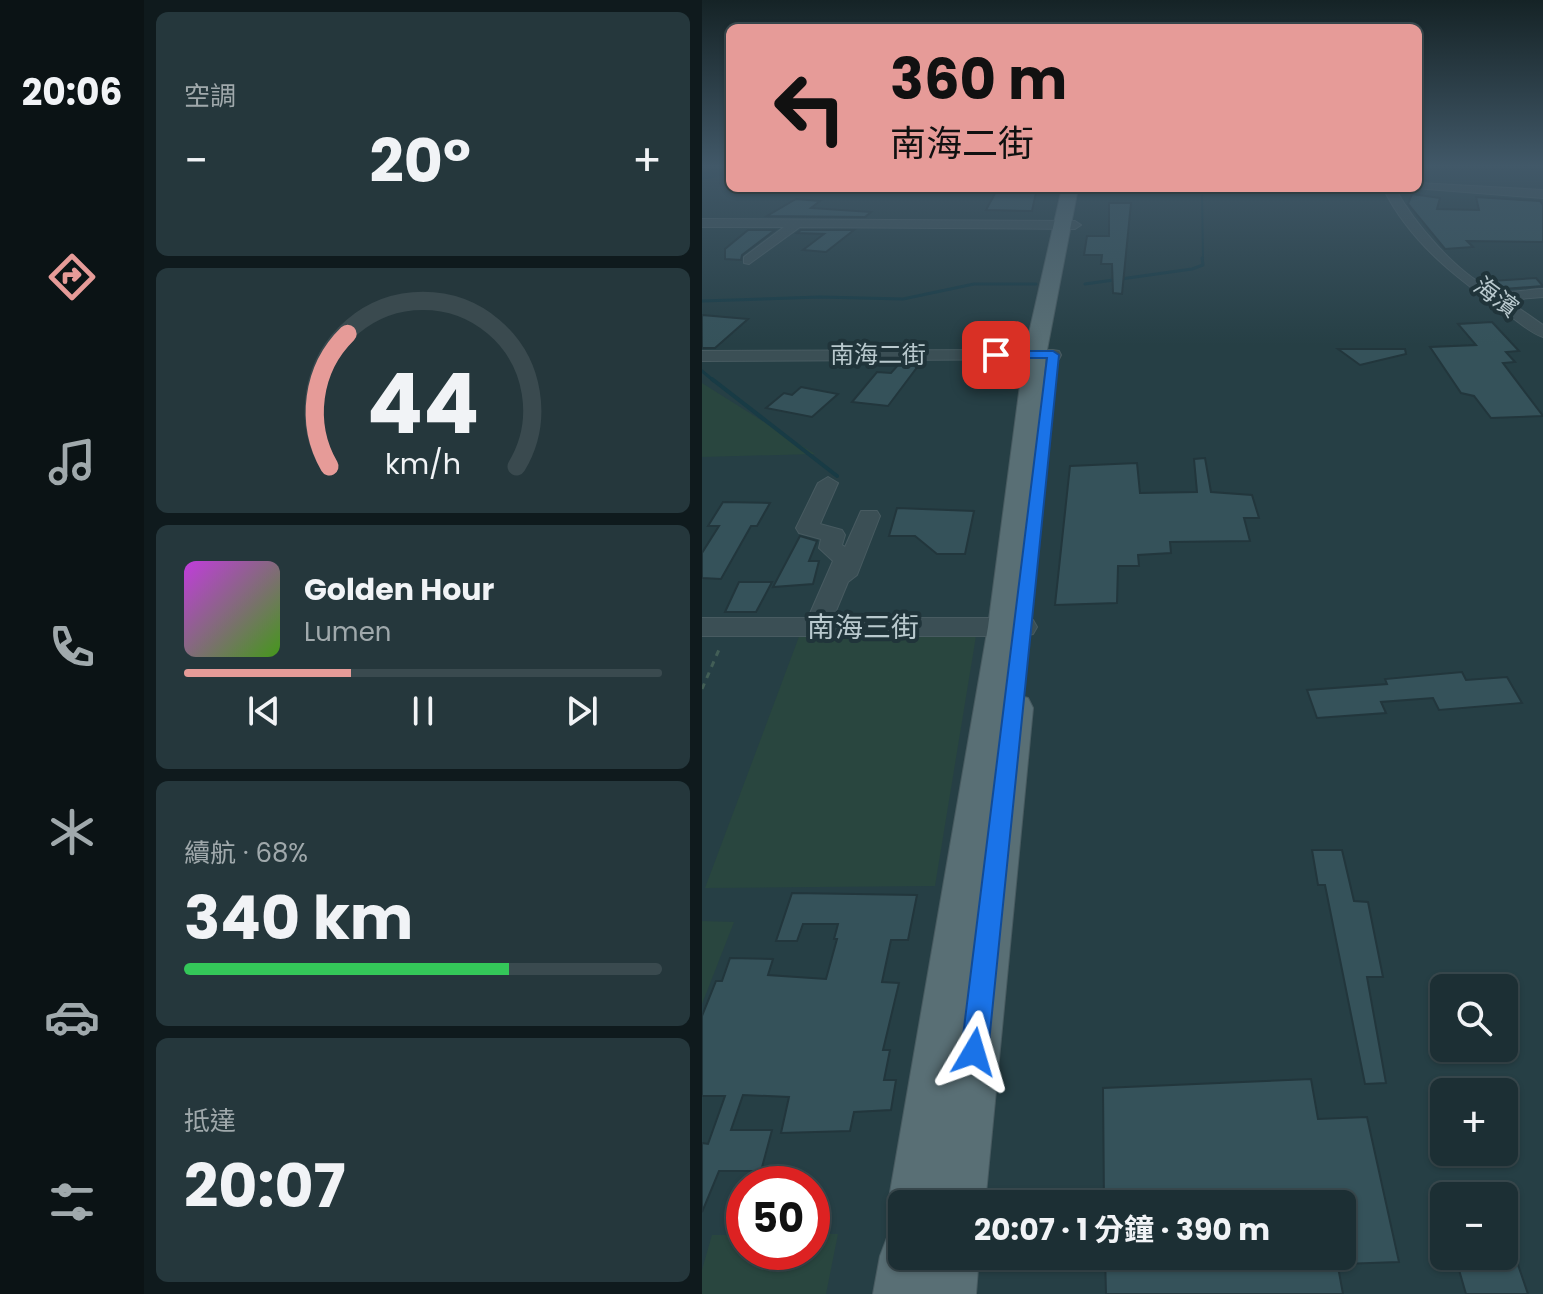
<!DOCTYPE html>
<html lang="zh-TW">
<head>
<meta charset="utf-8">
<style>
	:root { --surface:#1c2f34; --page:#25373c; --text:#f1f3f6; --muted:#a0a9ac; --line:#3a4a4f; --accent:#e69b98 }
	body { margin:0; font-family:Poppins,"Noto Sans TC",sans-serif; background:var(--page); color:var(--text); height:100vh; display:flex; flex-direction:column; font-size:30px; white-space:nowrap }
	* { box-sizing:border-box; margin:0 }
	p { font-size:26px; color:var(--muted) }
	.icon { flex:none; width:44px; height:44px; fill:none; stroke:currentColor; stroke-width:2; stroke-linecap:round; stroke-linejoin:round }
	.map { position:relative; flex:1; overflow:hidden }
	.details { display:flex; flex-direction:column; gap:12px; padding:12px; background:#0f1a1d; width:558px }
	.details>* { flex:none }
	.hud { position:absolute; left:24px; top:24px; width:696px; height:168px; border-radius:12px; box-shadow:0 2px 6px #0004,0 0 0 2px var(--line); background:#e69b98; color:#111; overflow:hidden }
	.fabs { position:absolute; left:728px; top:974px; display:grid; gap:16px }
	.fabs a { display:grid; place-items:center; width:88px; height:88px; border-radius:12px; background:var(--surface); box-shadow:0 2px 6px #0004,0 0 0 2px var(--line); font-size:40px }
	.speed { position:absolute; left:24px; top:1166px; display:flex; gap:16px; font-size:40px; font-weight:700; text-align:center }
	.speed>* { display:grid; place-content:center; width:104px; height:104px; border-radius:50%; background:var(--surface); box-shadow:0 2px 6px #0004,0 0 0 2px var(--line); line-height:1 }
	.speed .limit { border:12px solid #d22; background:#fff; color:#111 }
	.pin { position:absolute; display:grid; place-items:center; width:68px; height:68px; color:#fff; margin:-34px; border-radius:16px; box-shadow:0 4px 12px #0006 }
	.me { position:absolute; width:88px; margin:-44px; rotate:7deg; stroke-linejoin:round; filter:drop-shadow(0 0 6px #0008) }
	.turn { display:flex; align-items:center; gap:28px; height:168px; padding:0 32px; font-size:36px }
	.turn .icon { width:104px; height:104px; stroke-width:2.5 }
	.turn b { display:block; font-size:56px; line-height:68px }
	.big { font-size:60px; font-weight:700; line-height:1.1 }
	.details .card { flex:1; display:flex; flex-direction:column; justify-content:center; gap:12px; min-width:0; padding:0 28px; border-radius:12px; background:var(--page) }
	.details .dial { align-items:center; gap:0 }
	.dial svg { height:208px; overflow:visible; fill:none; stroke:var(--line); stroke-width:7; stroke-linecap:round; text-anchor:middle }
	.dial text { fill:var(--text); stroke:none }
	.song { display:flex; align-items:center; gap:24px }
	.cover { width:96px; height:96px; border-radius:12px; background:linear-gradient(135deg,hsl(290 70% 55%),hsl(100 70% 35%)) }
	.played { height:8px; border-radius:4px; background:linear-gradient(90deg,var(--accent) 35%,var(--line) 35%) }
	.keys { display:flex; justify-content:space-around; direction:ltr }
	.heat { display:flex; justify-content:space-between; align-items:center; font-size:44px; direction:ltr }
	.charge { height:12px; border-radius:6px; background:linear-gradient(90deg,#34c759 68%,var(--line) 0) }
	.trip { position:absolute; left:186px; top:1190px; width:468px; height:80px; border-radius:12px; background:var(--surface); box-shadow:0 2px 6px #0004,0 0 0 2px var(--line); font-weight:700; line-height:80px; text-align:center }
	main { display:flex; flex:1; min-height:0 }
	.menu { display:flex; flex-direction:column; width:144px; justify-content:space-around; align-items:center; background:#0b1315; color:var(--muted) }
	.menu .icon { width:56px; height:56px }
	.menu .selected { color:var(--accent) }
	.menu b { font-size:36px; color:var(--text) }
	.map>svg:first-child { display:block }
</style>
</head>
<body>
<main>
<nav class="menu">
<b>20:06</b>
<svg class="icon selected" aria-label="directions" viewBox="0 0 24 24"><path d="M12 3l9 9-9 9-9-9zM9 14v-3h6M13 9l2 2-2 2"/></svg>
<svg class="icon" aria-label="music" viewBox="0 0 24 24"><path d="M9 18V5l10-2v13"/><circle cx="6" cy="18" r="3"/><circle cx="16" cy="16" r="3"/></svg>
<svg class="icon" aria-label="phone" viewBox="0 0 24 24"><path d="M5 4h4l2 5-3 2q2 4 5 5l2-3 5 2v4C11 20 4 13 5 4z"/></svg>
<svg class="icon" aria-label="climate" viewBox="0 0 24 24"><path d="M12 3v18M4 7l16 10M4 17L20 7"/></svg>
<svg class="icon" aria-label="car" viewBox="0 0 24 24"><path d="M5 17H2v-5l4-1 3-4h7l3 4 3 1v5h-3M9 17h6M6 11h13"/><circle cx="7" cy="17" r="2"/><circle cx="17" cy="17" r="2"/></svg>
<svg class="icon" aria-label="filters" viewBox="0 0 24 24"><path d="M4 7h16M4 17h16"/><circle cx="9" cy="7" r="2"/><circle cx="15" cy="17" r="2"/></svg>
</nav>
<section class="details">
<div class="card"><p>空調</p>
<div class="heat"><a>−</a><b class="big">20°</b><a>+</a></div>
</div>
<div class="card dial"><svg viewBox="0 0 100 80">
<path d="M14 69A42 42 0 1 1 86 69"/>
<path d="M14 69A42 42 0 0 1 21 18" stroke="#e69b98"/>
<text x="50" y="56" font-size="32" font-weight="700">44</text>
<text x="50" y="72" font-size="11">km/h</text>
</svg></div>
<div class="card">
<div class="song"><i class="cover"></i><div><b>Golden Hour</b><p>Lumen</p></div></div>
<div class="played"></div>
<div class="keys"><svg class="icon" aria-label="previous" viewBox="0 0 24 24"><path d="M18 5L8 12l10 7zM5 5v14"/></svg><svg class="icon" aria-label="pause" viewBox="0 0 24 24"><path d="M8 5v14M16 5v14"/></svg><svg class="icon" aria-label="next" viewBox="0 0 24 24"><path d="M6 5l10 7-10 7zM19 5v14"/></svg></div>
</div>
<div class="card"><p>續航 · 68%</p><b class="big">340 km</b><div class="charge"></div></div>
<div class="card"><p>抵達</p><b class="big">20:07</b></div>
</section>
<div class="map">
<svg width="841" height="1294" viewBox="0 0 841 1294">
	<rect width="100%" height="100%" fill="#263f45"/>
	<g fill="#29463f">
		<polygon points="0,383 113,454 0,457"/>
		<polygon points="98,634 274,636 233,886 3,888"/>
		<polygon points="0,921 32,922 0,1004"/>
		<polygon points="110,1234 136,1234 124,1294 0,1294 0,1270 10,1235 42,1235 42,1252 110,1252"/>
	</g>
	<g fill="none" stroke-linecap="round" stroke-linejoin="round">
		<polyline stroke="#183b45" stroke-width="2" points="500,188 501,260"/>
		<g stroke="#183b45" stroke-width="3">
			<polyline points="383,284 490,269 501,265 500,258"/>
			<polyline points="0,301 118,297 201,299 272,284 334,284"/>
			<polyline points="0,371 12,381"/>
		</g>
		<polyline stroke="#183b45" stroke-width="4" points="10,379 135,476"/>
		<polygon fill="#183b45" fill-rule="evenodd" points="28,166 28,174 0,180 0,172"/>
	</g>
	<g fill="#35525a" stroke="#22363c" stroke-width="2">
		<polygon points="296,188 335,188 330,211 284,210"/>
		<polygon points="710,194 738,198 735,209 777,210 774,197 838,201 841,205 841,242 765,241 771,247 743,249 706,204"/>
		<polygon points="94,199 118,201 109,208 169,212 163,217 65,216"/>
		<polygon points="407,203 429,203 420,294 411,293 410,264 399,264 400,255 382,255 385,236 407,236"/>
		<polygon points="46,230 73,230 40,255 39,260 23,259 23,249"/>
		<polygon points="99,230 152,230 124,252 101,250 122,234 95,233"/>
		<polygon points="834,278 841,286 801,289 788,281"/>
		<polygon points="0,315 46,319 13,348 0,348"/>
		<polygon points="790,322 817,351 804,352 813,362 801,363 841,416 789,418 772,396 759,393 728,347 774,345 756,324"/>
		<polygon points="285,335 311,338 323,338 321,347 279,347"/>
		<polygon points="636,349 703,349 704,354 658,365"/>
		<polygon points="197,364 216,366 186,406 150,402 175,372 189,373"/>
		<polygon points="99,387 136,394 110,417 64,408 82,393 90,395"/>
		<polygon points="503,458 509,492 550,495 557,518 542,518 548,541 468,542 469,553 436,555 437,566 416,566 415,603 353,605 368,466 435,463 438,493 495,492 492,459"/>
		<polygon points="21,502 68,503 55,526 49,526 19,579 0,578 0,553 17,526 6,526"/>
		<polygon points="195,508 272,511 263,554 235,554 213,536 187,536"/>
		<polygon points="98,536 115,541 107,561 117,561 111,584 71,587"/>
		<polygon points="37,582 70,582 54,612 23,612"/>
		<polygon points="760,672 764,680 805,677 820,703 737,710 731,698 679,702 684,713 615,718 605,690 685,684 683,679"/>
		<polygon points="610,850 640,850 652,901 666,902 681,977 665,977 684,1083 663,1084 623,885 616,885"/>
		<polygon points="90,893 215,895 206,940 189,940 180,982 197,983 181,1050 188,1050 182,1080 194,1080 189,1110 152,1112 148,1131 79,1133 87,1097 41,1095 29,1130 70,1130 59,1171 17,1171 0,1212 0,1143 6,1144 23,1096 0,1096 0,1016 14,981 20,981 28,958 71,959 66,975 124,979 135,939 132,939 136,924 101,924 95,941 74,941"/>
		<polygon points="609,1079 616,1119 665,1117 697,1262 640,1264 640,1204 402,1204 401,1088"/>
		<polygon points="403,1256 634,1256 641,1294 404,1294"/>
		<polygon points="753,1256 813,1256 826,1294 764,1294"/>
	</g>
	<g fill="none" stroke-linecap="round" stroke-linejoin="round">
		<defs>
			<g id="minor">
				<polygon points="716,183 841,190 841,198 712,188 716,188"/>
				<path d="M681 188H693C711 222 755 274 791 290 804 295 827 289 841 289V297L805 300 841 325V337C828 333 816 321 805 314 755 278 709 244 681 188Z"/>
				<polygon points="0,219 373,221 379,225 373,229 98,227 47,264 42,263 42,257 82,227 0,227"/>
				<polygon points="351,350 357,351 359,355 357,359 0,361 0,351"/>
				<polygon points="126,477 136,483 118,524 140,530 143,535 140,545 143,547 159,511 175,511 178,516 155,575 146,582 131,618 322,618 331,620 335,627 331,634 322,636 0,636 0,618 106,618 131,561 117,548 119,539 97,533 94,528 116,483"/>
			</g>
			<g id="major">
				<polygon points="360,188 376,188 344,355 311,694 326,698 331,708 283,1204 200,1204 200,1227 194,1224 186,1204 286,627 322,355"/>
				<polygon points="200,1229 200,1256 277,1256 274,1294 171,1294 178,1256 186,1235"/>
			</g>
		</defs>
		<use href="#minor" stroke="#485b61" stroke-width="2"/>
		<use href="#major" stroke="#485b61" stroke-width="2"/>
		<polyline stroke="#425e56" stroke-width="2" stroke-dasharray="3 3" stroke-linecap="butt" points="835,164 841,167"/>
		<polyline stroke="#425e56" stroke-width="3" stroke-dasharray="6 6" stroke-linecap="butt" points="0,689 19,645"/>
		<use href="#minor" fill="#3b4f55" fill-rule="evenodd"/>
		<use href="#major" fill="#596f75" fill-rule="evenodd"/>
	</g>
	<linearGradient id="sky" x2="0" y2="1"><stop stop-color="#152326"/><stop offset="0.48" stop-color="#415868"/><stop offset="1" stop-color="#415868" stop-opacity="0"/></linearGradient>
	<rect width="841" height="345" fill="url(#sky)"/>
	<polygon fill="#1a73e8" stroke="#114b97" stroke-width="2" points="351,351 357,355 286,1052 282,1062 272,1066 263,1062 259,1052 345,358 294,358 288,355 294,351"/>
	<g text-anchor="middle" stroke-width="8" stroke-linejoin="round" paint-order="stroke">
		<g font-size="24" fill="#b9c9ce" stroke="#20343a">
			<text transform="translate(794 297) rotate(37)" y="8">海濱</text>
			<text x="176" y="363">南海二街</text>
		</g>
		<g font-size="28" fill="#b9c9ce" stroke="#20343a">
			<text x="161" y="637">南海三街</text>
		</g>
	</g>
</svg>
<div class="fabs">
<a><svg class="icon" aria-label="search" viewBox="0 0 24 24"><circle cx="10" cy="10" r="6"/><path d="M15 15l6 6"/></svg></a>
<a>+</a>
<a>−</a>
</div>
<div class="speed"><div class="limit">50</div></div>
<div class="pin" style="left:294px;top:355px;background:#d93025"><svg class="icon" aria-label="arrive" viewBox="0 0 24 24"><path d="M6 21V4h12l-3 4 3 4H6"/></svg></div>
<svg class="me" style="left:272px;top:1052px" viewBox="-20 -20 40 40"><path d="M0-17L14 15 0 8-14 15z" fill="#1a73e8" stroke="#fff" stroke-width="4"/></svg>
<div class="trip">20:07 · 1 分鐘 · 390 m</div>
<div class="hud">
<div class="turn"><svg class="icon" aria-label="left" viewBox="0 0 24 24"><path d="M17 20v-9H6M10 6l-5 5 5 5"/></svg><div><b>360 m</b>南海二街</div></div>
</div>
</div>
</main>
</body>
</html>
